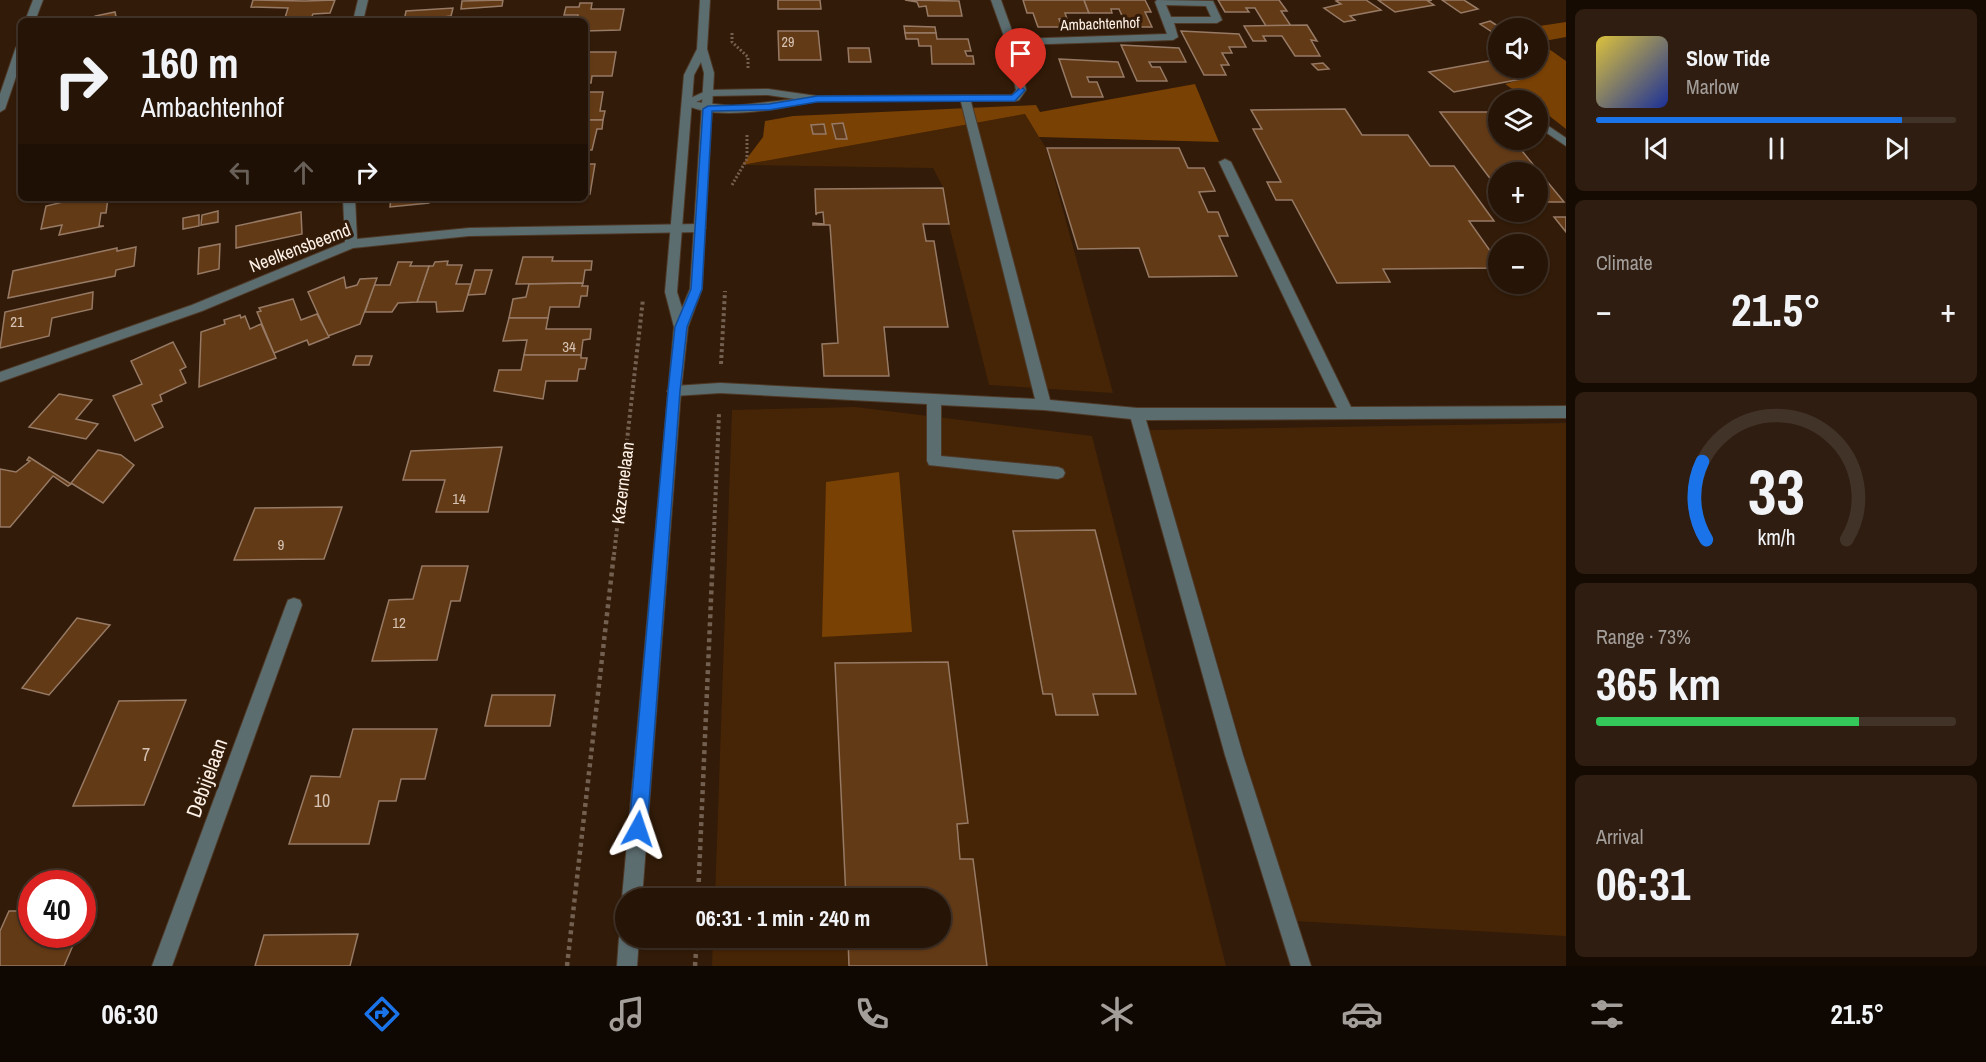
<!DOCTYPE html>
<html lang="en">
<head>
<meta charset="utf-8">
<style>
	:root { --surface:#261406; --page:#2e1d10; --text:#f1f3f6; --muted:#a49e9b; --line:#423328; --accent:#1a73e8 }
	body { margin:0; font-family:"Archivo Narrow",sans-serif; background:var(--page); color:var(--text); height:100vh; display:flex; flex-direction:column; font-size:22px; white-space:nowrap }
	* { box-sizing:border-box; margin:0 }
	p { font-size:20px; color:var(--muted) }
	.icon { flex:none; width:33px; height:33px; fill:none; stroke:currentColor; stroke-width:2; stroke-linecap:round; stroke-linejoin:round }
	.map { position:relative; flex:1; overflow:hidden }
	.panel { display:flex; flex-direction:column; gap:9px; padding:9px; background:#150b03; width:420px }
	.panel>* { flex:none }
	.top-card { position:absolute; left:18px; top:18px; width:570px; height:183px; border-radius:9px; box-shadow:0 2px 4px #0004,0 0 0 2px var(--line); background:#261406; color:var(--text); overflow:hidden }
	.tools { position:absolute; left:1488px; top:18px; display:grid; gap:12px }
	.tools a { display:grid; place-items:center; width:60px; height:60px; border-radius:50%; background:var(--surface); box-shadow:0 2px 4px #0004,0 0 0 2px var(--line); font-size:30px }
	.speed { position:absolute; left:18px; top:870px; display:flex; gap:12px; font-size:30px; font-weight:700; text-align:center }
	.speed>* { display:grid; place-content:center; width:78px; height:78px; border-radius:50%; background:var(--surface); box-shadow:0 2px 4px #0004,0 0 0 2px var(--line); line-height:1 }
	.speed .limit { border:9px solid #d22; background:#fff; color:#111 }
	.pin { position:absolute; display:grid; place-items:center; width:51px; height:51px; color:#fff; margin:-62px -26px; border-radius:50% 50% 50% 0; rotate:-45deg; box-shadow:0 0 6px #0007 }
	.pin .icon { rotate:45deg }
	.me { position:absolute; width:66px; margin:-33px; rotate:5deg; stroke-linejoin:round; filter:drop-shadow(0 0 4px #0008) }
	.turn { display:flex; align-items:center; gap:21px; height:126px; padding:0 24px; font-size:27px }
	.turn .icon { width:78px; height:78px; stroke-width:2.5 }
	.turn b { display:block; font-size:42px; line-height:51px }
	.lanes { display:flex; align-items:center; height:57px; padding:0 24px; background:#0003; justify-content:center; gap:30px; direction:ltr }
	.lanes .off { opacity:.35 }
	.big { font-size:45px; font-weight:800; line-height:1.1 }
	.panel .card { flex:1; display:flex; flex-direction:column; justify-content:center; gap:9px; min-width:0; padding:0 21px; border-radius:9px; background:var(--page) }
	.panel .dial { align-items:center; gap:0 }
	.dial svg { height:156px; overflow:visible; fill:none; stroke:var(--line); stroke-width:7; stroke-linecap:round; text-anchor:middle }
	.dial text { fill:var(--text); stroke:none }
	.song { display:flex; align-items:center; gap:18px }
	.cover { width:72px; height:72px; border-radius:9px; background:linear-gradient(135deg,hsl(50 70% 55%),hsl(230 70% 35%)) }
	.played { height:6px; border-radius:3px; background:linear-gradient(90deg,var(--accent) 85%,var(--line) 85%) }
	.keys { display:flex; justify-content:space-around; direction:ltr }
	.heat { display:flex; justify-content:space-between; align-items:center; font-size:33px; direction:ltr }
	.charge { height:9px; border-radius:4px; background:linear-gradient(90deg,#34c759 73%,var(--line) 0) }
	.trip { position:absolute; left:615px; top:888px; width:336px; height:60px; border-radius:30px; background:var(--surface); box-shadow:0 2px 4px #0004,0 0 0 2px var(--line); font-weight:800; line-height:60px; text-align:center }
	.tab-bar { display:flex; height:96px; justify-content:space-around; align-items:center; background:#0f0802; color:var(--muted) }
	.tab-bar .icon { width:42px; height:42px }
	.tab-bar .active { color:var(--accent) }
	.tab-bar b { font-size:27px; color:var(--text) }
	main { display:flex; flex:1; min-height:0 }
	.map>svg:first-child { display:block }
</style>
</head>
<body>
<main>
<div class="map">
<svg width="1566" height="966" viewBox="0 0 1566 966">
	<rect width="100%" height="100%" fill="#321b08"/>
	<g fill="#462507">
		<polygon points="1025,114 1046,148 1113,393 989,385 949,225 943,187 933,168 742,165"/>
		<polygon points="855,407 1092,436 1226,966 712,966 713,938 940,938 940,898 715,898 732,410"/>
		<polygon points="1566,423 1566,936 1293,921 1149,430"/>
	</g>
	<g fill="#794104">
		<polygon points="1566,22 1566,37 1539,42 1566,61 1566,129 1538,107 1538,100 1528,100 1505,84 1532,76 1535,70 1532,68 1538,68 1538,28 1526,28"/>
		<polygon points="1195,84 1219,142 1039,137 1025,114 742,165 763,137 765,121 793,116 1036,105 1040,112"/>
		<polygon points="899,472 912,632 822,637 826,482"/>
	</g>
	<g fill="#633a16" stroke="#967a65" stroke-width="1.5">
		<polygon points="253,0 305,1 335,0 330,13 313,14 310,21 284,21 288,8 251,7"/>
		<polygon points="503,0 502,6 461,9 462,1"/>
		<polygon points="778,0 820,0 821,9 778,9"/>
		<polygon points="905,0 959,1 962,16 928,16 926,6 919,7 917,2"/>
		<polygon points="1023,0 1084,0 1089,13 1065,13 1067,19 1059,19 1062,27 1038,27 1033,13 1027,13"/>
		<polygon points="1084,0 1145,0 1151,12 1145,12 1152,27 1127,27 1119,9 1111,9 1112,13 1089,13"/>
		<polygon points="1218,0 1279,0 1287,11 1281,11 1291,26 1266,26 1255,8 1246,8 1249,12 1225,12"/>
		<polygon points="1366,0 1381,10 1350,16 1355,20 1344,22 1324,8 1341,4 1336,1 1339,0"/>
		<polygon points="1378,0 1432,0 1428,1 1434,5 1395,12"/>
		<polygon points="1442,0 1464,0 1478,9 1461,13"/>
		<polygon points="580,3 592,3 591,9 624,9 620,30 585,31 585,21 577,21 578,15 564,15 566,7 579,7"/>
		<polygon points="453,8 451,16 436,18 435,21 404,21 406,11"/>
		<polygon points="115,12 117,21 95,21 95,16"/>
		<polygon points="1490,21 1501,28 1492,32 1480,24"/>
		<polygon points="1307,25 1317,41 1311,40 1320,56 1295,56 1282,36 1263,36 1266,41 1253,41 1244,26"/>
		<polygon points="904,26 935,27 936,33 905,33"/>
		<polygon points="778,31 818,31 821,60 779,60"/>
		<polygon points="1181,31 1239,34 1246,47 1229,47 1232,53 1222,53 1229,65 1221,65 1226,75 1204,75"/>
		<polygon points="905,33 936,33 937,39 968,39 971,51 965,51 967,56 973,56 974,64 932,64 931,46 919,46 918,39 906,39"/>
		<polygon points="1121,45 1179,48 1186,62 1149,62 1152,67 1160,67 1167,81 1137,81"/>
		<polygon points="848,48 869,48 871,62 849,62"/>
		<polygon points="585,52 616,52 612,76 592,76 591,83 585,83"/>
		<polygon points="1059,59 1118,62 1124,77 1087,77 1089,82 1097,82 1103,97 1072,97"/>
		<polygon points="1494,60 1498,63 1498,68 1505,68 1521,79 1454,92 1429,72"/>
		<polygon points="1323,63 1329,69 1318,70 1312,64"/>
		<polygon points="585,92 603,92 600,111 605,111 603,120 585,120"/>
		<polygon points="1345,109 1362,135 1408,135 1430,166 1454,166 1494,221 1469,221 1498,262 1498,268 1383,269 1390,282 1337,283 1292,200 1276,200 1267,182 1281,182 1253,129 1262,129 1251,110"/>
		<polygon points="1440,112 1490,112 1498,122 1498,140 1513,140 1564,202 1538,202 1538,172 1498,172 1498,189"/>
		<polygon points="585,120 603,120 602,129 597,129 592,150 585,150"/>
		<polygon points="843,123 847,139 836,139 832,124"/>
		<polygon points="824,124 826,134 813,134 811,125"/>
		<polygon points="1047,148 1179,148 1188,168 1204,168 1215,191 1199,192 1208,212 1218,212 1228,236 1219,236 1237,276 1149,277 1139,248 1078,249"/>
		<polygon points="585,164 595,164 590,194 585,194"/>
		<polygon points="943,188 949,224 923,224 926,241 934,241 948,327 884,327 889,376 824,376 822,344 838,343 830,225 813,225 813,223 824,224 823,212 817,213 816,215 815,189"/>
		<polygon points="80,198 108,198 106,213 101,213 99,226 104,226 59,235 62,225 41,229 46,206"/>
		<polygon points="391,198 430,198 429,203 390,207"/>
		<polygon points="218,211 218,222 201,225 202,215"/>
		<polygon points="301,212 302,234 236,248 236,226"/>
		<polygon points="199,215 199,226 183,229 183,218"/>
		<polygon points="1554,217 1566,217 1566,232"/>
		<polygon points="220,244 219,269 198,274 199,248"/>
		<polygon points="136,247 134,266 116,270 115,276 8,298 13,271 117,248 117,251"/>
		<polygon points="523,257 553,257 552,261 592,261 591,270 585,270 583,283 516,284"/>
		<polygon points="448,261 447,265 462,265 456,284 471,284 463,311 437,312 436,302 417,302 429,266 433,266 435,262"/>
		<polygon points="398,262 412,262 410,266 429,266 417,302 398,303 392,312 365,312 374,285 390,285"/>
		<polygon points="475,270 492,270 485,294 468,295"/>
		<polygon points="344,277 346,288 357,285 360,279 377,278 360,324 328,336 308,292"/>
		<polygon points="583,283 582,286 588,286 587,296 581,296 579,307 550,307 548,318 509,318 513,299 526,297 529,284"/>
		<polygon points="93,292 92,309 52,318 49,336 0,348 5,312"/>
		<polygon points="293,299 301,320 317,314 329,337 309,345 307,340 274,353 257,312 261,311 259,308"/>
		<polygon points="240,315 241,318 245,316 250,329 261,324 276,358 199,387 201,332 225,324 224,320"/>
		<polygon points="509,318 548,318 546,329 591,329 590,339 583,340 581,355 524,355 527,340 503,341"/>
		<polygon points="173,342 186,367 180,370 186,383 160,395 162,401 152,405 163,427 135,441 113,396 142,384 131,361"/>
		<polygon points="524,355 581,355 581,358 587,358 585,369 579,369 577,381 546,381 543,399 494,391 499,370 521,370"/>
		<polygon points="356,356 372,356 369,365 353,365"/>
		<polygon points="59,394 92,400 76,419 98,424 86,439 29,427"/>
		<polygon points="502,447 488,512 436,512 445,480 403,480 411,451"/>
		<polygon points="98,450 121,455 134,465 103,503 71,483"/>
		<polygon points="29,457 71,484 68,486 53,476 10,527 0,527 0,469 16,472 30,461 27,460"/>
		<polygon points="342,507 324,559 234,560 255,508"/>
		<polygon points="1095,530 1136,694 1093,694 1098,715 1056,715 1052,694 1043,694 1013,531"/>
		<polygon points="422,566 468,566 460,601 451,601 437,660 372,661 389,600 413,599"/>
		<polygon points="77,618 110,625 49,695 22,688"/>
		<polygon points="948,662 968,823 957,824 960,859 973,859 987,966 849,966 848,938 940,938 940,898 846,898 835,663"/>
		<polygon points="492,695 555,695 550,726 485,726"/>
		<polygon points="186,700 144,805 73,806 119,701"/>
		<polygon points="353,729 437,729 425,779 401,779 396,801 379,801 369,844 289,844 311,776 340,777"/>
		<polygon points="9,911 32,911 32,934 77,936 64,966 0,966 0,931"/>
		<polygon points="358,934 350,966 255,966 264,935"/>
	</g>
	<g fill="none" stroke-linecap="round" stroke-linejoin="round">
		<defs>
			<g id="service">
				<polygon points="965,95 970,98 1050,400 1137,408 1337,408 1219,162 1225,159 1231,162 1351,407 1566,406 1566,418 1146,420 1243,755 1311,966 1291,966 1225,755 1131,419 1044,410 941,405 941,456 1058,467 1063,469 1065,473 1063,477 1058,479 929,465 927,461 927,404 720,393 674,396 667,391 674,386 720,383 1035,399 960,98"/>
				<polygon points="1538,119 1566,138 1566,146 1538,127"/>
			</g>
			<g id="minor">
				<polygon points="33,0 43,0 35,21 25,21"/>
				<polygon points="358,0 368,0 363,21 353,21"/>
				<path d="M991 0H1001L1015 39 1167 34 1155 2 1157 0 1213 1 1222 20 1217 23H1174L1178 37 1173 40 1016 45 1026 90 1019 100 1015 101H807L806 103C775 110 708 122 682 102L708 90 768 89 817 96 1012 95 1016 90 1006 42ZM1166 5 1206 6 1211 17H1171ZM768 95 795 99 733 106 696 102 710 96Z"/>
				<polygon points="21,44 21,62 5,109 0,112 0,94 16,47"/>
				<polygon points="343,198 355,198 357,239 469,228 700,224 706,228 700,232 469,236 353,248 202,311 0,382 0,372 192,305 345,242"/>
				<polygon points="294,598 300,600 302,605 172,966 152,966 286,605 288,600"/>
			</g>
			<g id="tertiary">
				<path d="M700 0H710L707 49 714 73 702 289 688 327 681 391 642 898H626V905L622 898 674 327 665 292 684 75 697 49ZM701 62 704 73 690 289 682 308 677 292 694 75Z"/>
				<polygon points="626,929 626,938 639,938 637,966 617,966 619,938 622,931"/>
			</g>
		</defs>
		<use href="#service" stroke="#4e3927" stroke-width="2"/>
		<use href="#minor" stroke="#4e3927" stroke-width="2"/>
		<use href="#tertiary" stroke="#4e3927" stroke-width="2"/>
		<g stroke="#746050" stroke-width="3" stroke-dasharray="2 2" stroke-linecap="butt">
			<polyline points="732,33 732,42 748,57 748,69"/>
			<polyline points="732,185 747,159 747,134"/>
		</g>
		<g stroke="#746050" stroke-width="4" stroke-dasharray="3 3" stroke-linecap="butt">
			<polyline points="721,364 725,291"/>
			<polyline points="614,555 643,299"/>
			<polyline points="713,555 719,414"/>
		</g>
		<g stroke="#746050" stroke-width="4.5" stroke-dasharray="4 4" stroke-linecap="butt">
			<polyline points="698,898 713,553"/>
			<polyline points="567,966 614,553"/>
			<polyline points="695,966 697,938"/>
		</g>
		<use href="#service" fill="#5c6d70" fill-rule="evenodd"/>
		<use href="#minor" fill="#5c6d70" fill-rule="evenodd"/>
		<use href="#tertiary" fill="#5c6d70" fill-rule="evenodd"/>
	</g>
	<polygon fill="#1a73e8" stroke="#114b97" stroke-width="1.5" points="1021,87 1025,90 1015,101 817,102 769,110 712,111 702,289 687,327 680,391 647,829 644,836 638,838 632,836 629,829 668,391 675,327 691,289 703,109 708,106 769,104 817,96 1012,95"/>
	<g text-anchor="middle" stroke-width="6" stroke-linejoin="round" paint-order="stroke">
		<g font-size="14" fill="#d6c3b3">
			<text x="788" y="47">29</text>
		</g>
		<g font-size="15" fill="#fdf1e7" stroke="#321b08">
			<text transform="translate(1100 24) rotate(-2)" y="5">Ambachtenhof</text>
		</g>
		<g font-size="15" fill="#d6c3b3">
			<text x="17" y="327">21</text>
			<text x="569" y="352">34</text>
			<text x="459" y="504">14</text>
			<text x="281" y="550">9</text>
			<text x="399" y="628">12</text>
		</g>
		<g font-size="18" fill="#fdf1e7" stroke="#321b08">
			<text transform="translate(300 248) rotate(-21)" y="6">Neelkensbeemd</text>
			<text transform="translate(623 483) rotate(-83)" y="6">Kazernelaan</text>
		</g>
		<g font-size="18" fill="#d6c3b3">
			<text x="146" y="761">7</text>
			<text x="322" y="807">10</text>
		</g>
		<g font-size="21" fill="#fdf1e7" stroke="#321b08">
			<text transform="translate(207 778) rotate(-70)" y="7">Debijelaan</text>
		</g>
	</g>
</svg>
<div class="tools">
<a><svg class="icon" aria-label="sound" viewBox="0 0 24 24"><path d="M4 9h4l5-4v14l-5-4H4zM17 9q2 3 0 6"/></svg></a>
<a><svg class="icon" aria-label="layers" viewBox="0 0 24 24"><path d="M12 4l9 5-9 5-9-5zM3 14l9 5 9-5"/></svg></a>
<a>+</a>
<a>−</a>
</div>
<div class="speed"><div class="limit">40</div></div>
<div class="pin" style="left:1021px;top:90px;background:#d93025"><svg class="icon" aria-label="arrive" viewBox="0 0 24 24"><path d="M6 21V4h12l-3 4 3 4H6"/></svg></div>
<svg class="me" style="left:638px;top:829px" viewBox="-20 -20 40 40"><path d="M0-17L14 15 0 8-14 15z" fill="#1a73e8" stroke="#fff" stroke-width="4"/></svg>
<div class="trip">06:31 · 1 min · 240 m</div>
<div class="top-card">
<div class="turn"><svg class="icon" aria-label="right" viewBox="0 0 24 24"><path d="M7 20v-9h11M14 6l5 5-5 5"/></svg><div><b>160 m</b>Ambachtenhof</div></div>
<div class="lanes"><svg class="icon off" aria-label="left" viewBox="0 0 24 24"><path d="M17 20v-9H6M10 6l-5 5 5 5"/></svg><svg class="icon off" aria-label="ahead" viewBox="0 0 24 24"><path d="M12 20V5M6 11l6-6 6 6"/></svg><svg class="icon" aria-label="right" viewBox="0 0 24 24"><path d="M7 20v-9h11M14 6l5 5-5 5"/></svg></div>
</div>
</div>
<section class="panel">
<div class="card">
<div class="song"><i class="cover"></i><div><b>Slow Tide</b><p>Marlow</p></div></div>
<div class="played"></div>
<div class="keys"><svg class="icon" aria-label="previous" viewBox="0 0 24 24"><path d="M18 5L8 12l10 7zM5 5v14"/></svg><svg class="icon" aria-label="pause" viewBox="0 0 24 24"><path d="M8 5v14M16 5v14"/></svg><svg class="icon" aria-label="next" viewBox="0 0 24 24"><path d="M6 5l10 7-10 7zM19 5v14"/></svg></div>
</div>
<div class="card"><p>Climate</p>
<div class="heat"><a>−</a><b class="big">21.5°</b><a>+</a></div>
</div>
<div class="card dial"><svg viewBox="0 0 100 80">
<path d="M14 69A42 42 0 1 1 86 69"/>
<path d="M14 69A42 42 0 0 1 12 29" stroke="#1a73e8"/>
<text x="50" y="56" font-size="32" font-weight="700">33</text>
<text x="50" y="72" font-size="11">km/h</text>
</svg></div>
<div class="card"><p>Range · 73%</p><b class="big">365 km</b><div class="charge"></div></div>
<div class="card"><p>Arrival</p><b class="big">06:31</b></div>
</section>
</main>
<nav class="tab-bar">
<b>06:30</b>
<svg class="icon active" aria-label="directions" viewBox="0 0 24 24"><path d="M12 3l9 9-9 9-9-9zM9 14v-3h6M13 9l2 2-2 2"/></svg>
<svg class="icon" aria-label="music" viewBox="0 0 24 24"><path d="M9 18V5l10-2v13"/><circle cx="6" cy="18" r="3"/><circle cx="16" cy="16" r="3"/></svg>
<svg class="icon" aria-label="phone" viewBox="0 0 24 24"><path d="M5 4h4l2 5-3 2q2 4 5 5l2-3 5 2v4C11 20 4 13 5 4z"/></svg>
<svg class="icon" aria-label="climate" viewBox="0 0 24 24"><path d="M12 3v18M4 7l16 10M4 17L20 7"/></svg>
<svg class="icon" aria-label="car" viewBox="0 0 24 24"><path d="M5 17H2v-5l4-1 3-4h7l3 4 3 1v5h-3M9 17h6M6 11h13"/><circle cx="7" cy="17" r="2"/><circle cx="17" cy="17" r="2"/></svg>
<svg class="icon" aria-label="filters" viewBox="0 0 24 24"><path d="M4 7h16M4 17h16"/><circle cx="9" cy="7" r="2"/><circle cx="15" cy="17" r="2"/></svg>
<b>21.5°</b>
</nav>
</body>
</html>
